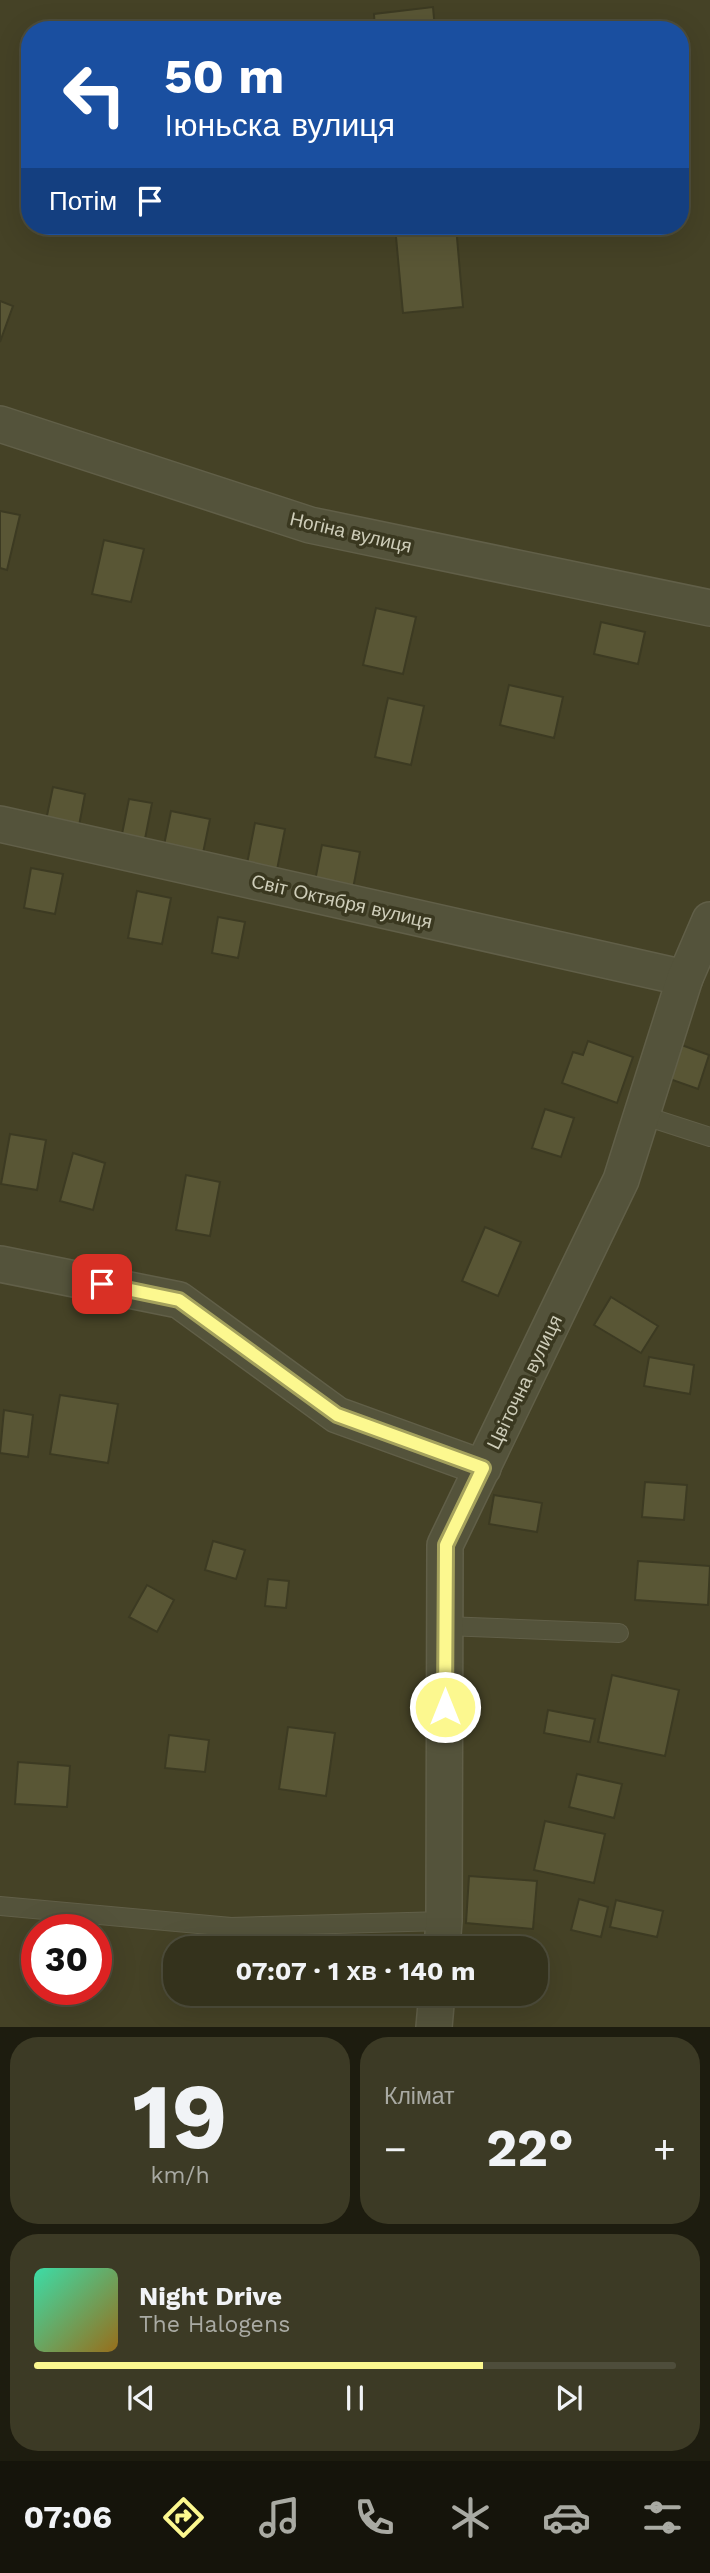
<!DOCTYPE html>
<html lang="uk">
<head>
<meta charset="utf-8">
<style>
	:root { --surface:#34321c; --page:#3c3a25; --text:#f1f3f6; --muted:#a9aaa3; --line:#4e4d3b; --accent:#fcf88f }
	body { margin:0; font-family:"Work Sans",sans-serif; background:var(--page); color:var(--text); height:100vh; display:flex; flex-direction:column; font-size:26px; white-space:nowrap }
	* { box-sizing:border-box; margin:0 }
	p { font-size:23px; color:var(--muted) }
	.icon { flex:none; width:38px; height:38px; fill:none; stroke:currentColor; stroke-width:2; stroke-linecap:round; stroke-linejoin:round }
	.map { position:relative; height:2027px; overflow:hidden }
	.side { display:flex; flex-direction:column; gap:10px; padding:10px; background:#1d1c0f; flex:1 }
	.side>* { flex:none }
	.top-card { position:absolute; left:21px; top:21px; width:668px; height:214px; border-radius:28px; box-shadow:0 7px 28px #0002,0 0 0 2px var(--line); background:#1a4fa0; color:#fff; overflow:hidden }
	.speed { position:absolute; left:21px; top:1914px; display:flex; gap:14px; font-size:35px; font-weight:700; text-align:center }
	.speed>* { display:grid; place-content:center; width:91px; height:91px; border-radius:50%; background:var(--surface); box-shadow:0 7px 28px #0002,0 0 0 2px var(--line); line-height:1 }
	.speed .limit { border:10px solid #d22; background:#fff; color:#111 }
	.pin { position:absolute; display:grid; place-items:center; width:60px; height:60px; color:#fff; margin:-30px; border-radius:14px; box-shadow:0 4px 10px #0006 }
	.me { position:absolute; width:77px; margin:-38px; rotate:0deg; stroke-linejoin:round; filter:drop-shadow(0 0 5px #0008) }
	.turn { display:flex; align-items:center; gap:24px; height:147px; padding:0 28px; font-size:32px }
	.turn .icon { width:91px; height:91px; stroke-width:2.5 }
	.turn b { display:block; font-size:49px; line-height:60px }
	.then { display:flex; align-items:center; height:66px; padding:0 28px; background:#0003; gap:14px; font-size:26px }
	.big { font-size:52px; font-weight:700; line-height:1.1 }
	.side .tile { flex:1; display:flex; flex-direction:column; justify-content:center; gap:10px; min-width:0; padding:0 24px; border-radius:28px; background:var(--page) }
	.side .dial { align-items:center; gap:0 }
	.dial b { font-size:91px; line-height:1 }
	.song { display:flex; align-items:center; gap:21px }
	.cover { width:84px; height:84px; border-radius:10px; background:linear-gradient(135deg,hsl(160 70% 55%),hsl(40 70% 35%)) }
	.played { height:7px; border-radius:4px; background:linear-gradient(90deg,var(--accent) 70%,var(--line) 70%) }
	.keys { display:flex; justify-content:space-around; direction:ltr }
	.heat { display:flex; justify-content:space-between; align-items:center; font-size:38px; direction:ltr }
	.side .tiles { flex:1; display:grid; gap:10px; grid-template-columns:1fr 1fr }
	.tile:last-child { grid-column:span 2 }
	.trip { position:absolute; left:163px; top:1936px; width:385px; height:70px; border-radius:28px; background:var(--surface); box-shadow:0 7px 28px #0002,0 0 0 2px var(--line); font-weight:700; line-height:70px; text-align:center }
	.dock { display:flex; height:112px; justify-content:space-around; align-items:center; background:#15140b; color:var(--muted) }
	.dock .icon { width:49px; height:49px }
	.dock .on { color:var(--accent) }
	.dock b { font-size:32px; color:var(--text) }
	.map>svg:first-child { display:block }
</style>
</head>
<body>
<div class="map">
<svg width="710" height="2027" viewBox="0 0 710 2027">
	<rect width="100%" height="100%" fill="#454226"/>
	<g fill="#595635" stroke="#3c3a22" stroke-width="2">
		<polygon points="433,7 435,30 375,30 374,14"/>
		<polygon points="395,226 456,226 463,307 403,313"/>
		<polygon points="0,301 13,306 0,342"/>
		<polygon points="0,511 20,515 7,570 0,568"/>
		<polygon points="104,540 144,549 131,602 92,594"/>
		<polygon points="376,608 416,617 403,674 363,665"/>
		<polygon points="601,622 645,632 638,664 594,654"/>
		<polygon points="509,685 563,697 554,738 500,725"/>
		<polygon points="388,698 424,706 411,765 375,757"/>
		<polygon points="53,787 85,794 78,831 45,825"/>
		<polygon points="129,799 152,803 144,844 121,839"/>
		<polygon points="171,811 210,819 202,858 163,850"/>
		<polygon points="255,823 285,829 276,875 246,869"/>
		<polygon points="322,845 360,852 352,894 314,886"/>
		<polygon points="31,868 63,874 55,914 24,908"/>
		<polygon points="137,891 171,898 162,944 128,938"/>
		<polygon points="218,917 245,922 238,958 212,953"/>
		<polygon points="588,1041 633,1057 617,1103 562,1083 573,1052 583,1055"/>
		<polygon points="676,1043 709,1055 698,1089 664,1077"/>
		<polygon points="545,1109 574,1118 561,1157 532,1148"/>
		<polygon points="10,1134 46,1140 37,1190 1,1184"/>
		<polygon points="73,1153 105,1163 93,1210 60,1201"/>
		<polygon points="186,1175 220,1182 210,1236 176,1230"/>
		<polygon points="485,1227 521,1242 498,1296 462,1281"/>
		<polygon points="611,1297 658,1326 641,1353 594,1325"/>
		<polygon points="649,1357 694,1365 690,1394 644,1386"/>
		<polygon points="60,1395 118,1404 108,1463 50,1454"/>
		<polygon points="4,1410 33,1415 28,1457 0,1453"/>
		<polygon points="645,1482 687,1485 684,1520 642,1517"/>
		<polygon points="494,1495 542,1503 537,1532 489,1524"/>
		<polygon points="213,1541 245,1550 236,1579 205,1570"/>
		<polygon points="638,1561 710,1566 708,1605 635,1600"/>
		<polygon points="268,1579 289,1581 286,1608 265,1606"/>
		<polygon points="147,1585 174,1600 157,1632 129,1617"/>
		<polygon points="612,1675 679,1690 665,1756 598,1742"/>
		<polygon points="548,1710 595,1719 590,1742 544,1733"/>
		<polygon points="288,1727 335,1733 326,1796 279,1789"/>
		<polygon points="169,1735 209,1740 205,1772 165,1768"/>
		<polygon points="18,1762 70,1766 67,1807 15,1804"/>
		<polygon points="577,1774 622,1784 614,1818 569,1807"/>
		<polygon points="545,1821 605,1834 594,1883 534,1870"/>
		<polygon points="469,1876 537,1881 533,1929 466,1923"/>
		<polygon points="579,1899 608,1907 601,1937 571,1930"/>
		<polygon points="616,1900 663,1911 657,1937 610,1927"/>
	</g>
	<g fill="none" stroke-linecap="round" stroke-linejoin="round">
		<defs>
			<g id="lane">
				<polyline points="642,1115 710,1137"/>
				<polyline points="445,1626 619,1633"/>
				<polyline points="0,1906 231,1927 444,1921"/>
			</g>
			<g id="street">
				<polyline points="0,424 310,525 710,608"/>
				<polyline points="0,824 685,978"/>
				<polyline points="0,1264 179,1300 337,1415 483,1468"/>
				<polyline points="442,1948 444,1921 445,1545 621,1180 685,978 710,920"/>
				<polyline points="434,2027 437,1993"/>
			</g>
		</defs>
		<use href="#lane" stroke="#615f48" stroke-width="20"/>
		<use href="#street" stroke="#615f48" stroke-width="38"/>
		<use href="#lane" stroke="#54533b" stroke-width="18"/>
		<use href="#street" stroke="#54533b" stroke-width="35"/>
	</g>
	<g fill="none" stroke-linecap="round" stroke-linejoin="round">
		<defs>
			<polyline id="route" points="102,1284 179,1300 337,1415 483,1468 446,1545 445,1707"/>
		</defs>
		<use href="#route" stroke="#a4a15d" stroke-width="18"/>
		<use href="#route" stroke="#fcf88f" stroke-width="12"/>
	</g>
	<g text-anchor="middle" stroke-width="7" stroke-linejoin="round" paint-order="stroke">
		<g font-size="19" fill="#cecdb9" stroke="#3a3820">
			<text transform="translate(351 532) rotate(13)" y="7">Ногіна вулиця</text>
			<text transform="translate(342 901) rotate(13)" y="7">Світ Октября вулиця</text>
			<text transform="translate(524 1382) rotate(-64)" y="7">Цвiточна вулиця</text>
		</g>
	</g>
</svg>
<div class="speed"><div class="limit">30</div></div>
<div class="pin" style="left:102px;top:1284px;background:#d93025"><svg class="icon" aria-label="arrive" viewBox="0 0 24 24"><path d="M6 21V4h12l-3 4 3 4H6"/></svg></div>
<svg class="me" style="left:445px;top:1707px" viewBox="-20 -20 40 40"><circle r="17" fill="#fcf88f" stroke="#fff" stroke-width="3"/><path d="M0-11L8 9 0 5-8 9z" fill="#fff"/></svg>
<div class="trip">07:07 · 1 хв · 140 m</div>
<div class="top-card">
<div class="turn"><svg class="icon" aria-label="left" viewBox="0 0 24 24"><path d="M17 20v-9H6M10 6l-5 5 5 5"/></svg><div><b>50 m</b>Iюньска вулиця</div></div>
<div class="then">Потім<svg class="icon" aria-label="arrive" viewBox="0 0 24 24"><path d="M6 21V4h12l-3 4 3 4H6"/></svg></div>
</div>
</div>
<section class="side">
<div class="tiles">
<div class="tile dial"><b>19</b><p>km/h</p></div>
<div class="tile"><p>Клімат</p>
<div class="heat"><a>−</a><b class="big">22°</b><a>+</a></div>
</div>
<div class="tile">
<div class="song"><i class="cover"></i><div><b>Night Drive</b><p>The Halogens</p></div></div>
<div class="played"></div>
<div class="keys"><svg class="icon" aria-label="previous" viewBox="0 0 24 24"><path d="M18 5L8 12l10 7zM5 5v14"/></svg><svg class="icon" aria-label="pause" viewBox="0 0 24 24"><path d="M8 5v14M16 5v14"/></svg><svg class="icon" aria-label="next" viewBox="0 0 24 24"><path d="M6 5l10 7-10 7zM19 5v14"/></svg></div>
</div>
</div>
</section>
<nav class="dock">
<b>07:06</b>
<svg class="icon on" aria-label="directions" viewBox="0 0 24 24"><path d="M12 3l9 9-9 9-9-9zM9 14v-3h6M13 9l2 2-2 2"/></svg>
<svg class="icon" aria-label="music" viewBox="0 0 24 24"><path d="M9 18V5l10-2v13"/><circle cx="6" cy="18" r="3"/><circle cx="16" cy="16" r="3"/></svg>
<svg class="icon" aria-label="phone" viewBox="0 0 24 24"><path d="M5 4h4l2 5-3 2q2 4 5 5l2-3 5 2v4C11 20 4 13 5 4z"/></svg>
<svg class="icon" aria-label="climate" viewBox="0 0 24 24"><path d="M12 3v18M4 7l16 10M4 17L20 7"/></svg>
<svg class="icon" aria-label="car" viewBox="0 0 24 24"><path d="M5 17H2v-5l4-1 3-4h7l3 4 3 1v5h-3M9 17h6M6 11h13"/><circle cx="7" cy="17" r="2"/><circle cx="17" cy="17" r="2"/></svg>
<svg class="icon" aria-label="filters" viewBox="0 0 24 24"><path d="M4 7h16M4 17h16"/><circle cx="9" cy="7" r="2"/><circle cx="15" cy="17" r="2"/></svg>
</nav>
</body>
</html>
